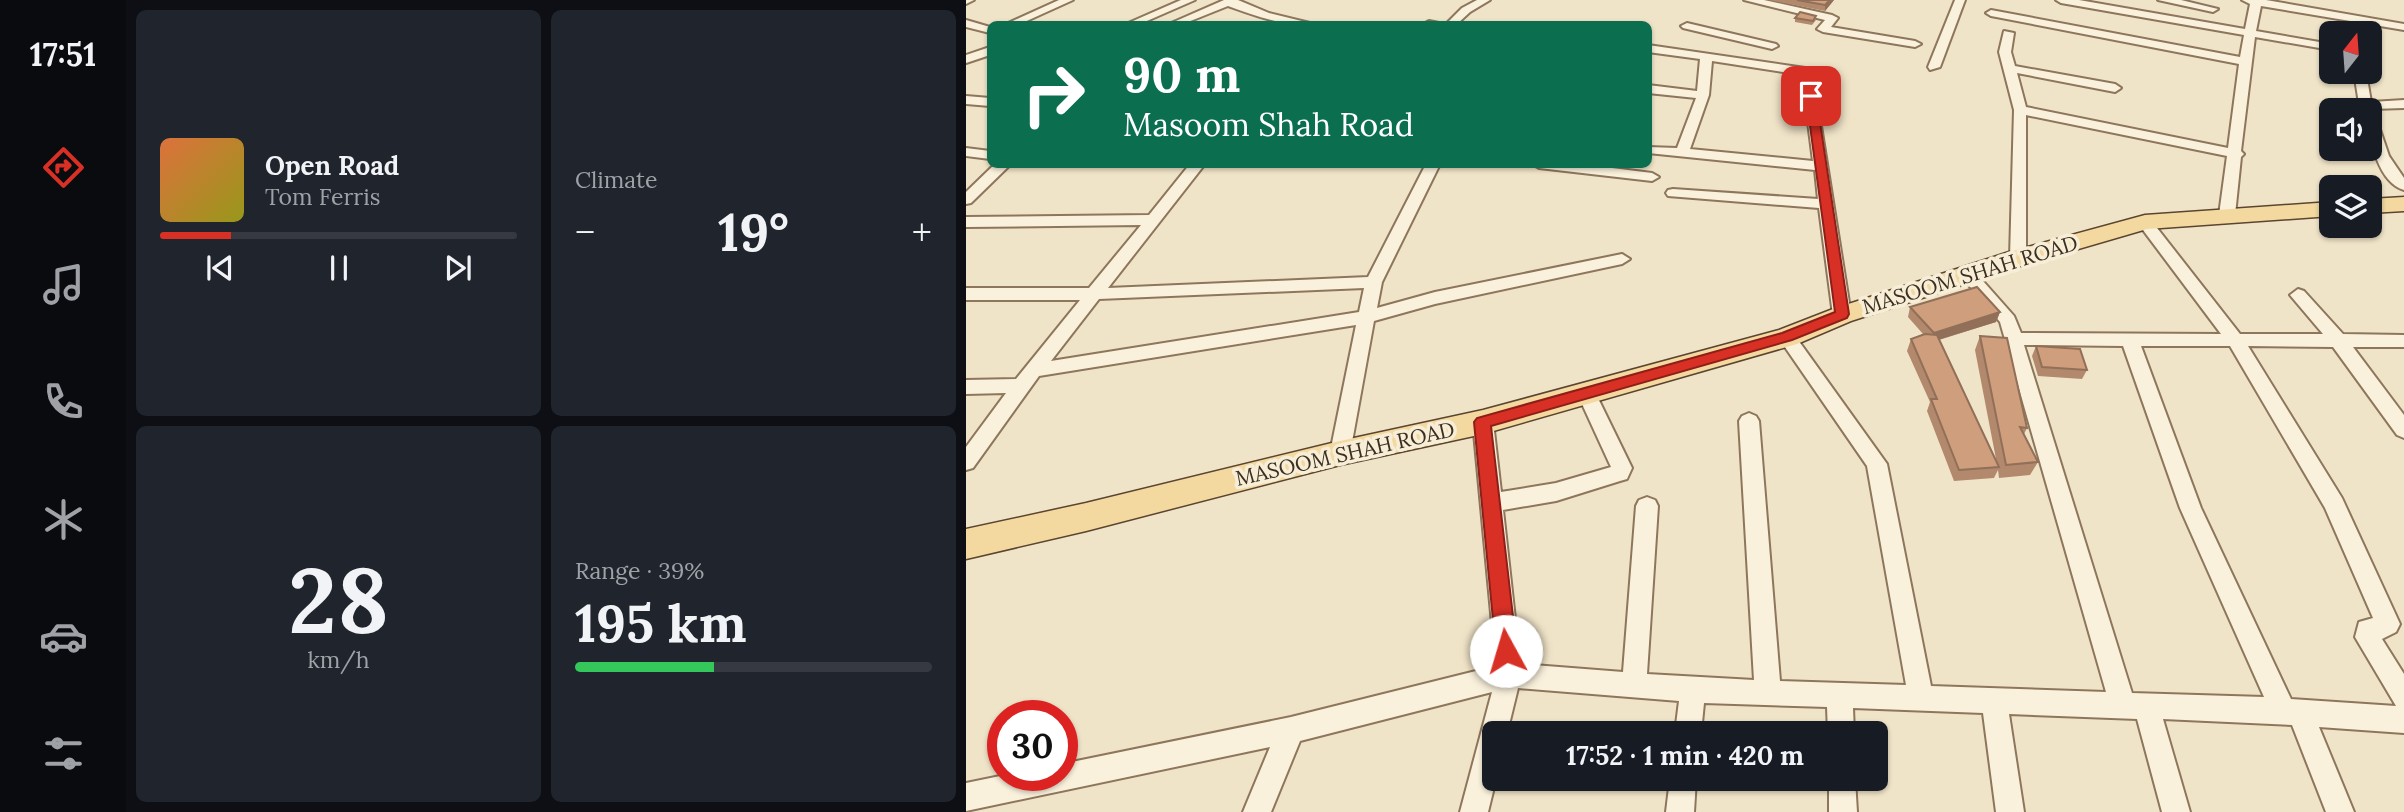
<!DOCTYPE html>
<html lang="en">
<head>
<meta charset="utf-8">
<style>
	:root { --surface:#171b24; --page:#20242c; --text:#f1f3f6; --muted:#9ea1a6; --line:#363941; --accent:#d93025 }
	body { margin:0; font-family:Lora,serif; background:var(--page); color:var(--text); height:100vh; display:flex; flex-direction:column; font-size:26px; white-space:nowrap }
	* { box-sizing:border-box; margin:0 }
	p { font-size:23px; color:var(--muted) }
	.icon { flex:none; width:38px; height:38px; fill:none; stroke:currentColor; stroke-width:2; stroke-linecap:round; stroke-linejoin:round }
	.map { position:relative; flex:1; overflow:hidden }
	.side { display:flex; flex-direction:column; gap:10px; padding:10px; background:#0d0f14; width:840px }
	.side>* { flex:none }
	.banner { position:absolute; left:21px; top:21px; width:665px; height:147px; border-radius:10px; box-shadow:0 2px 5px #0004; background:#0b6e4f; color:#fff; overflow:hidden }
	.needle { width:46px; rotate:17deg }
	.fabs { position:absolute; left:1353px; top:21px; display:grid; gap:14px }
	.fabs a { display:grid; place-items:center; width:63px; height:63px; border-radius:10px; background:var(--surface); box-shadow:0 2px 5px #0004; font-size:35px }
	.speed { position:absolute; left:21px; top:700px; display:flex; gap:14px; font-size:35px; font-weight:700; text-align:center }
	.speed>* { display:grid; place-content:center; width:91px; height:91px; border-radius:50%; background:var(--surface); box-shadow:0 2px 5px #0004; line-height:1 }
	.speed .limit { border:10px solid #d22; background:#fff; color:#111 }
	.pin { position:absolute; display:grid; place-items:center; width:60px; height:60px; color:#fff; margin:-30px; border-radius:14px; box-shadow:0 4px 10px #0006 }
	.me { position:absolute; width:77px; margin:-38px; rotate:354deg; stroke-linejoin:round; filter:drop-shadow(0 0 5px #0008) }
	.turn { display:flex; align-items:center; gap:24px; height:147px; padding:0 21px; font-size:32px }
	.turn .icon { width:91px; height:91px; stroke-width:2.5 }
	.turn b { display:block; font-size:49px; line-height:60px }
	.big { font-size:52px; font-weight:800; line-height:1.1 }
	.side .widget { flex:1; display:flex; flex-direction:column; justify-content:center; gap:10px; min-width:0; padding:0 24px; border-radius:10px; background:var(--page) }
	.side .dial { align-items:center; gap:0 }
	.dial b { font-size:91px; line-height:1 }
	.song { display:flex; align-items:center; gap:21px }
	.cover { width:84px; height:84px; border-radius:10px; background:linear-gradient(135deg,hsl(20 70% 55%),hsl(60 70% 35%)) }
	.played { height:7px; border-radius:4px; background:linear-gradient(90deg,var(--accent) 20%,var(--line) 20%) }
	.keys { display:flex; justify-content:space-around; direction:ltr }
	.heat { display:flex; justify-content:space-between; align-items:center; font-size:38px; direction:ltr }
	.charge { height:10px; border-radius:5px; background:linear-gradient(90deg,#34c759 39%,var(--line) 0) }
	.side .tiles { flex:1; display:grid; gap:10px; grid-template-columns:repeat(2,1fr) }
	.trip { position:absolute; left:516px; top:721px; width:406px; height:70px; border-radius:10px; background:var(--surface); box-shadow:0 2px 5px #0004; font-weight:800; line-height:70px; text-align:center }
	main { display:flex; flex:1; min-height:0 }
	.menu { display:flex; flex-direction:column; width:126px; justify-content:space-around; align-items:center; background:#090b0e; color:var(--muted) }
	.menu .icon { width:49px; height:49px }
	.menu .current { color:var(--accent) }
	.menu b { font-size:32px; color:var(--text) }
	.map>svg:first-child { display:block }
</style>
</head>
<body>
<main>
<nav class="menu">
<b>17:51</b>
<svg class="icon current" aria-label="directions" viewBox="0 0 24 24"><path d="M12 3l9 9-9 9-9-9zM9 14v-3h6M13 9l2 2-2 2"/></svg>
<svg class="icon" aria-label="music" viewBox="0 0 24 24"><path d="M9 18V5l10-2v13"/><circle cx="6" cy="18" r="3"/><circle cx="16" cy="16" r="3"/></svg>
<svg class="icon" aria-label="phone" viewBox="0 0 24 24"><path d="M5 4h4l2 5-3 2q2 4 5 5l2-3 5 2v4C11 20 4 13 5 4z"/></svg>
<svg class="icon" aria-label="climate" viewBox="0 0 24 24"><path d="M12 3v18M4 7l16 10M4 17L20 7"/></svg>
<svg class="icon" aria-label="car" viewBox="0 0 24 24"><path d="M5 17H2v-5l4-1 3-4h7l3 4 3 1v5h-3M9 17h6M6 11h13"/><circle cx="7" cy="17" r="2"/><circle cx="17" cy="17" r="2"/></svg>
<svg class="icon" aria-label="filters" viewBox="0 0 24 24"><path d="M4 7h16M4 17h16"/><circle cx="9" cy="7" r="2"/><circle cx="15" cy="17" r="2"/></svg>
</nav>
<section class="side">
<div class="tiles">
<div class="widget">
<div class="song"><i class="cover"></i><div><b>Open Road</b><p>Tom Ferris</p></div></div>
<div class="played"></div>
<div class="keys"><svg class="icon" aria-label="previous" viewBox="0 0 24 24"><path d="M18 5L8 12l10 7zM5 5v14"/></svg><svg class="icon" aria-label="pause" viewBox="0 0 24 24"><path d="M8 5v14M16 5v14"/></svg><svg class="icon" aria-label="next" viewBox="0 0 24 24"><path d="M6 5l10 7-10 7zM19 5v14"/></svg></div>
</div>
<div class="widget"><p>Climate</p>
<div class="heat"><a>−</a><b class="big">19°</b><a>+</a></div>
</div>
<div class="widget dial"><b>28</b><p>km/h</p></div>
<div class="widget"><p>Range · 39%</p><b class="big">195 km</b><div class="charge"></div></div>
</div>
</section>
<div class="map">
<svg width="1438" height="812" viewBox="0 0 1438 812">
	<rect width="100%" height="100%" fill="#f0e4c8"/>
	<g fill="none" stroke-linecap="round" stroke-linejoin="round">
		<defs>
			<g id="minor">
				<polygon points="0,0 8,0 0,4"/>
				<polygon points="93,0 107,0 54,24 40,24"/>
				<polygon points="215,0 229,0 174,24 160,24"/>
				<path d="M258 0H272L303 13 348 24C318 27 290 16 262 6L217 24H203Z"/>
				<polygon points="511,0 524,0 504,12 491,24 480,24 496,8"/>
				<polygon points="778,0 798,0 866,15 872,18 865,27 949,41 955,44 949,47 857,32 851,29 859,20"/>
				<polygon points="989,0 999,0 974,67 964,70 962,67"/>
				<polygon points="1090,0 1113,0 1279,29 1284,4 1276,0 1300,0 1438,24 1438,30 1295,6 1290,31 1365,44 1365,50 1289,37 1275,151 1278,154 1275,157 1269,215 1261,220 1253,215 1261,156 1060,115 1060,258 1052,263 1044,258 1048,110 1033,52 1038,31 1048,33 1045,52 1049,66 1149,84 1155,88 1149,92 1051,73 1060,107 1262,148 1273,64 1025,16 1020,13 1025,10 1274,57 1278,35 1095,3"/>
				<polygon points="1192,0 1215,0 1252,9 1247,12"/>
				<polygon points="0,20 24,27 24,33 0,27"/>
				<polygon points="463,21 478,24 457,24"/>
				<polygon points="721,23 810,44 812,46 806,49 717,28 715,26"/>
				<path d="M682 45 846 69 885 315 882 319 876 321 867 315 853 208 702 196 700 193 702 190 707 189 852 199 849 170 682 153V147L711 148 730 98 682 93V85L731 91 734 59 682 52ZM746 61 836 75 847 161 724 149 743 95Z"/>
				<polygon points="24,47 24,55 0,63 0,55"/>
				<polygon points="1388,72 1400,72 1405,102 1438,100 1438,108 1406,109 1404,113 1404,110 1394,110"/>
				<polygon points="0,96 24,98 24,106 0,104"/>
				<path d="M1404 117 1411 121 1423 156 1438 178V190C1413 183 1402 139 1404 117Z"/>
				<polygon points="0,148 24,151 24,159 0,156"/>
				<polygon points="29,164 45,164 5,203 0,204 0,192"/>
				<path d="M224 164H239L142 288 402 277 460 164H474L416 282 411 308 469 292 656 254 664 259 656 264 469 304 408 321 384 453 381 459 374 461 367 459 364 453 390 325 73 376 7 468 0 470V447L40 393 0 394V380L50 379 114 300H0V288H123L175 225 0 227V217L183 215ZM398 288 393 312 85 361 133 299Z"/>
				<polygon points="566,164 614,164 686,173 693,177 686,181 573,168"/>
				<path d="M1179 217 1184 219 1274 334H1357L1324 295 1332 289 1338 291 1377 334 1438 335V347H1387L1438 415V438L1431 435 1367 347 1282 346 1376 498 1434 624 1430 632 1416 639 1438 674V733L1353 727 1388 812H1360L1326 725 1197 719 1224 812H1196L1171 719 1043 714 1058 812H1030L1017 713 887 708 888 733H862L861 707 738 703 735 733H709L713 701 552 688 541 733H528L530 779 522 812H494L526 692 334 741 305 812H277L304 747 0 811V783L39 775H96V764L325 717 530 666 507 422 510 417 517 414 524 417 527 422 535 492 590 483 645 467 611 393 613 388H627L666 468 661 479 654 481 590 501 537 510 554 664 657 672 670 506 673 500 681 497 689 500 692 506 681 674 788 680 773 421 776 416 783 413 790 416 793 421 814 681 940 685 901 466 812 337 815 333H827L921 464 965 686 1140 692 1034 322 995 276 997 272H1009L1048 316 1055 333 1255 334 1171 222ZM1058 345 1157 346 1214 508 1298 697 1166 693ZM1175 346H1264L1359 508 1407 618 1393 622 1389 637 1430 706 1325 699 1235 508Z"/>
				<polygon points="704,779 730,779 728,812 700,812"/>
				<polygon points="863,779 889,779 891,812 863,812"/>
			</g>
			<g id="primary">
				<polygon points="1438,197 1438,211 1404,213 1404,199"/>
				<polygon points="1365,202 1365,216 1181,229 1061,264 885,321 831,344 517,434 374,465 120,531 0,559 0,529 120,503 374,441 517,410 813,330 867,309 1043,252 1179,215"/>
			</g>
		</defs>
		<use href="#minor" stroke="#8d765c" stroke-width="4"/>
		<use href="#primary" stroke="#5b4430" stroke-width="3"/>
		<use href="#minor" fill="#faf1dc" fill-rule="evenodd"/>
		<use href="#primary" fill="#f3d9a0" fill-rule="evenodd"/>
	</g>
	<g fill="#b2896c">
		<polygon points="803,0 868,0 859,11"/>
		<polygon points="850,16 850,20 846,25 829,22 829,18"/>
		<polygon points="944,307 1034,312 1030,322 973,340 1030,459 1009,350 1014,336 1061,428 1058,434 1072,462 1064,475 1033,478 1032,470 1028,478 988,481 961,411 964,402 941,351 945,339 957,334 942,317"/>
		<polygon points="1070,346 1121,370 1116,379 1072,376 1066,356"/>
	</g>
	<g fill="#916f58">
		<polygon points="864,0 868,0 859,11 859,5"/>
		<polygon points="1034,312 1030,322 965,342 968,333"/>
	</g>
	<g fill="#cf9f7d" stroke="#916f58" stroke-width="2">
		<polygon points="831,0 864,0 859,5"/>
		<polygon points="834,12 850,16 847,21 829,18"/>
		<polygon points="1011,287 1034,312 968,333 944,307"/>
		<polygon points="959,334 971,335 1033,467 993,470 965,399 971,399 945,339"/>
		<polygon points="1014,336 1041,338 1061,428 1054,427 1072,462 1040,465"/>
		<polygon points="1070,346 1114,349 1121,370 1076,367"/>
	</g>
	<polygon fill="#d93025" stroke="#8d1f18" stroke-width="2" points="845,92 850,96 883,314 881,318 826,340 525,426 551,651 548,658 540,661 533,658 530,651 508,422 511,418 816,333 869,312 840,96"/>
	<g text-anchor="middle" stroke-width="7" stroke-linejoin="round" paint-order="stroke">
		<g font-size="21" fill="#3d2e20" stroke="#f7eed8">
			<text transform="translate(1004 275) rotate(-17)" y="7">MASOOM SHAH ROAD</text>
			<text transform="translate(379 454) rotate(-13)" y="7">MASOOM SHAH ROAD</text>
		</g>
	</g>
</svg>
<div class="fabs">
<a><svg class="needle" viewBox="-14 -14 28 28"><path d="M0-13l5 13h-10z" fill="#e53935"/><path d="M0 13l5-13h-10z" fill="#9ea1a6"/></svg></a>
<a><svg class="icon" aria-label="sound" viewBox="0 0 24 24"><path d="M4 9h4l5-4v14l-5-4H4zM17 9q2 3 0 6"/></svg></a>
<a><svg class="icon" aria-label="layers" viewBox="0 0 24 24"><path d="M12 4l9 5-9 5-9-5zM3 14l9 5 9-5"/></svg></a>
</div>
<div class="speed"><div class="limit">30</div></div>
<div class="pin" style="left:845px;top:96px;background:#d93025"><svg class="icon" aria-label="arrive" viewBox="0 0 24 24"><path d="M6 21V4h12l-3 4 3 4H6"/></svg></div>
<svg class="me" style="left:540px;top:651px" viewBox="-20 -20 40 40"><circle r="19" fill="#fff"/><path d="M0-13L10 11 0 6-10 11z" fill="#d93025"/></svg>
<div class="trip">17:52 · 1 min · 420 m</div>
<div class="banner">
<div class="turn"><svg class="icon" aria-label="right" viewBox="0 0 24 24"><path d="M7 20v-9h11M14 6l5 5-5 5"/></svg><div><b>90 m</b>Masoom Shah Road</div></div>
</div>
</div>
</main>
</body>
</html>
